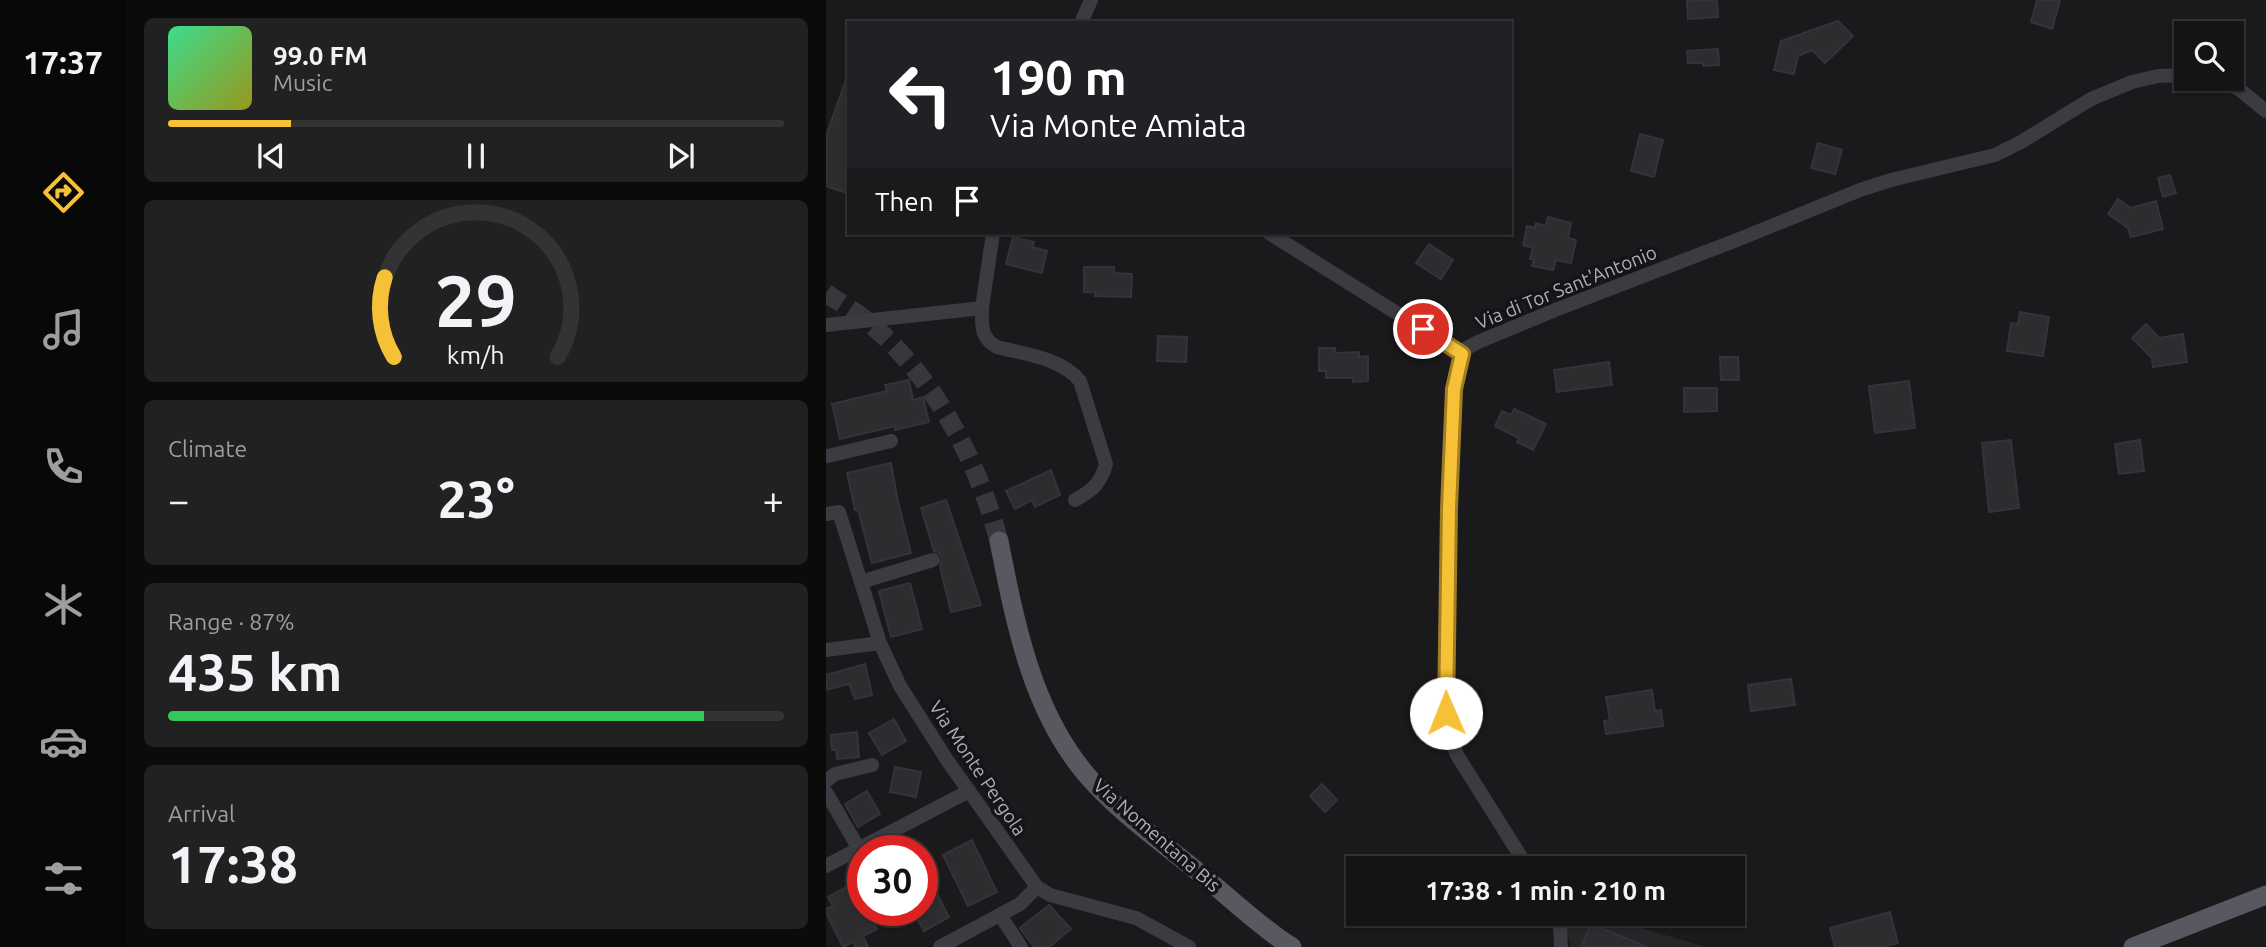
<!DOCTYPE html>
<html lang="en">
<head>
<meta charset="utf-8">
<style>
	:root { --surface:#141415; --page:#212122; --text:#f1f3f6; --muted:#9d9ea0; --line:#333334; --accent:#f7c137 }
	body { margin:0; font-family:Ubuntu,sans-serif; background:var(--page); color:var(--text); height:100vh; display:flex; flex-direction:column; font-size:26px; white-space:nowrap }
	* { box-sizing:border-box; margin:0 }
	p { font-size:23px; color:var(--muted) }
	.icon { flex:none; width:38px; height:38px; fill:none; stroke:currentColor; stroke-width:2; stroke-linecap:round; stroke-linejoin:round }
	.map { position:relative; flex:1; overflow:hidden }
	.drawer { display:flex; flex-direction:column; gap:18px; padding:18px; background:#0b0b0c; width:700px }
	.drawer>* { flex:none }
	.banner { position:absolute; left:21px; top:21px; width:665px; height:214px; border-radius:0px; box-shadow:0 2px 5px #0004,0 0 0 2px var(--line); background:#202124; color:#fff; overflow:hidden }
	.controls { position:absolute; left:1348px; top:21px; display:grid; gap:14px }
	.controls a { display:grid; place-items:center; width:70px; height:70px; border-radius:0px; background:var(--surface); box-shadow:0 2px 5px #0004,0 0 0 2px var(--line); font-size:35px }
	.speed { position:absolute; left:21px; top:835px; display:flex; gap:14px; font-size:35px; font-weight:700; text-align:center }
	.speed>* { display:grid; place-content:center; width:91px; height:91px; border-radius:50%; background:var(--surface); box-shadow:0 2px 5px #0004,0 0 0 2px var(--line); line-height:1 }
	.speed .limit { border:10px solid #d22; background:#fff; color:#111 }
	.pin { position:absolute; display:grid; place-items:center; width:60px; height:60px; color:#fff; margin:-30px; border:4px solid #fff; border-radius:50%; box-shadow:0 2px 7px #0007 }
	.me { position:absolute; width:77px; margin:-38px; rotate:359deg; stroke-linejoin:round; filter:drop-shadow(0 0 5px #0008) }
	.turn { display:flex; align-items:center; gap:24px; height:147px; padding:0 28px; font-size:32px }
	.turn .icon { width:91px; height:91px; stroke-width:2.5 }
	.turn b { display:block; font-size:49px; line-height:60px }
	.then { display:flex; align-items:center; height:66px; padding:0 28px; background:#0003; gap:14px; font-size:26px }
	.big { font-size:52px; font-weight:700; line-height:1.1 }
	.drawer .tile { flex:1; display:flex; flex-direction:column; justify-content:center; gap:10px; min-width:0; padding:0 24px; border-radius:10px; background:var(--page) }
	.drawer .dial { align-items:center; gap:0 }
	.dial svg { height:182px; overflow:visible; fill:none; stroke:var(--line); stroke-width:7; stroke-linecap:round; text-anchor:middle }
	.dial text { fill:var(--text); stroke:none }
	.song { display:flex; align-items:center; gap:21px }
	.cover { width:84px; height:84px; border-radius:10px; background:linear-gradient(135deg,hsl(150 70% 55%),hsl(60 70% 35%)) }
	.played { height:7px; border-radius:4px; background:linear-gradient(90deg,var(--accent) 20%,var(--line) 20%) }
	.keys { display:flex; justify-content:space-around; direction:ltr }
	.heat { display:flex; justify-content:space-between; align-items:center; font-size:38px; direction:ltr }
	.charge { height:10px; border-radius:5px; background:linear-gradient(90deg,#34c759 87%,var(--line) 0) }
	.trip { position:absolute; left:520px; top:856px; width:399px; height:70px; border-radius:0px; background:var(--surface); box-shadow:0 2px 5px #0004,0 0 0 2px var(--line); font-weight:700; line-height:70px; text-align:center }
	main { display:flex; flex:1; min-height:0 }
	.tab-bar { display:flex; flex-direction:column; width:126px; justify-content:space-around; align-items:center; background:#080808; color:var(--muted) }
	.tab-bar .icon { width:49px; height:49px }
	.tab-bar .on { color:var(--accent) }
	.tab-bar b { font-size:32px; color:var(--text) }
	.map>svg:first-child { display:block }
</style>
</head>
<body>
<main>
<nav class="tab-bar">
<b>17:37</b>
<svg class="icon on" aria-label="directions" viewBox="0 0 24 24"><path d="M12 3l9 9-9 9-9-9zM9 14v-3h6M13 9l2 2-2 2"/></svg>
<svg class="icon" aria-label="music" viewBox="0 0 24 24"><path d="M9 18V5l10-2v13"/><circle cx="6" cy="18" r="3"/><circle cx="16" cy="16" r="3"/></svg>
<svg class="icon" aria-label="phone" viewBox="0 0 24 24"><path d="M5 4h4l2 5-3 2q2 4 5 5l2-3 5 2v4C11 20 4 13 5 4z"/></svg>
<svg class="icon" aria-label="climate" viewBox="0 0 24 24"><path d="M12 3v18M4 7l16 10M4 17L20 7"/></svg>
<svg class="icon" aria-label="car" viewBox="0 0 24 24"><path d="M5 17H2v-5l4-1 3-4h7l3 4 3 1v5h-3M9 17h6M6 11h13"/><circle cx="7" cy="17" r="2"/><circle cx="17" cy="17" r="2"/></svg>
<svg class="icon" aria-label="filters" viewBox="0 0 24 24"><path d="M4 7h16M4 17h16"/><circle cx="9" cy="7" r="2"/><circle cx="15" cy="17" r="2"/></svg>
</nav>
<section class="drawer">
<div class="tile">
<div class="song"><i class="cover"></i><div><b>99.0 FM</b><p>Music</p></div></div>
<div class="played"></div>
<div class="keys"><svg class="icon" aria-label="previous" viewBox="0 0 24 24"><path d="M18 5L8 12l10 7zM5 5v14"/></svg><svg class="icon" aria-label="pause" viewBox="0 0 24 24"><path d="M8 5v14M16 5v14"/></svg><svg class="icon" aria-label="next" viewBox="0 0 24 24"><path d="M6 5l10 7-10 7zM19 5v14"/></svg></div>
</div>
<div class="tile dial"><svg viewBox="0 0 100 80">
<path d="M14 69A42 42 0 1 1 86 69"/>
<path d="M14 69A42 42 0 0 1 10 34" stroke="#f7c137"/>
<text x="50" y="56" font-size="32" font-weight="700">29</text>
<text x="50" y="72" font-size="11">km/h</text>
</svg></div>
<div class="tile"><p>Climate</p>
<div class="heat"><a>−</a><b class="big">23°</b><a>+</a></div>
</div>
<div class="tile"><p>Range · 87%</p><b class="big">435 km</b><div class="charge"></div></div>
<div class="tile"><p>Arrival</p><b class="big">17:38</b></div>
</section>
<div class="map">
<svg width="1440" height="947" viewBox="0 0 1440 947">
	<rect width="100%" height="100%" fill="#1a1a1c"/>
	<polygon fill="#262629" points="736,914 768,914 880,947 745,947"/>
	<g fill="#2d2d30" stroke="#343438" stroke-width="2">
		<polygon points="891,0 892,17 862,19 861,1"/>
		<polygon points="1211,0 1234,0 1226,29 1205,22"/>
		<polygon points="1012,21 1027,36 999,63 986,50 972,56 968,74 948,70 955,41"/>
		<polygon points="892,49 893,65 877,66 877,63 862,63 861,51"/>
		<polygon points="21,77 23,77 23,194 0,186 0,136"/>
		<polygon points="814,134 837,140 828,177 805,171"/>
		<polygon points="992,143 1016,150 1009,174 985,168"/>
		<polygon points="1344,175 1350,193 1337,197 1332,178"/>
		<polygon points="1292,199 1305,208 1330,201 1337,229 1305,237 1302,228 1282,214"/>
		<polygon points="722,217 745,223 742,238 750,240 745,263 730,260 727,270 706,266 708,259 704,259 707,248 697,245 701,226 709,228 710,223 720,226"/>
		<polygon points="187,237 208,242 206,247 221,251 216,273 180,264"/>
		<polygon points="603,244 627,260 615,279 590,263"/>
		<polygon points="258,267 288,267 288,273 306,274 305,297 269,296 269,292 258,292"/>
		<polygon points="1194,312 1223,317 1217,356 1181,351 1185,323 1192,324"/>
		<polygon points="1320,324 1333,338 1357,334 1361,362 1327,367 1326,358 1306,338"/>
		<polygon points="332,336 361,337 360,362 331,361"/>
		<polygon points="493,348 509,348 509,353 533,352 533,357 542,356 542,381 527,382 527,378 500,378 500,371 493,371"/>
		<polygon points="894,357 912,357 913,380 895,380"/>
		<polygon points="783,362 786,385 731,392 728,370"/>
		<polygon points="83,380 87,400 97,397 103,422 69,430 69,426 14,439 6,404 61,391 59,385"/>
		<polygon points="1083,381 1089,428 1049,433 1043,386"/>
		<polygon points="858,388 891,388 891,411 858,412"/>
		<polygon points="688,409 720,424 707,450 691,442 693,438 669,426 676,411 685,415"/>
		<polygon points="1185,440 1193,508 1163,512 1156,443"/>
		<polygon points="1314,440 1318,471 1293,474 1289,444"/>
		<polygon points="65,463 72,502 85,553 46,563 32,510 29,510 21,473"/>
		<polygon points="225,470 234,495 209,507 206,500 189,509 180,491"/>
		<polygon points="120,500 155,605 125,612 114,567 116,558 113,553 108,551 95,508"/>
		<polygon points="84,583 96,629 65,637 53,591"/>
		<polygon points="39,664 46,695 29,699 23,684 0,690 0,675"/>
		<polygon points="965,679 969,705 925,711 922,685"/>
		<polygon points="826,690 829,711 835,710 837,726 780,734 778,721 784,720 780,697"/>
		<polygon points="68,719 80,741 56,755 43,733"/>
		<polygon points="31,732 33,757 11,759 10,750 6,750 5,735"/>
		<polygon points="69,767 95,772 90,797 64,792"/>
		<polygon points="496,784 511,800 499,812 484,796"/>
		<polygon points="41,791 54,814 32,827 19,804"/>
		<polygon points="146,840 171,892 142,906 117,855"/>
		<polygon points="96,864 123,917 98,931 87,910 96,910"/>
		<polygon points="20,887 25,896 33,892 37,900 37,910 42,910 51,929 37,936 42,947 29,947 27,942 17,947 0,913 0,909 7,906 2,897"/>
		<polygon points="223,905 245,929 223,947 208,947 194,928"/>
		<polygon points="1064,912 1072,943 1057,947 1009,947 1004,928"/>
		<polygon points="765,924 821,947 755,947"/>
	</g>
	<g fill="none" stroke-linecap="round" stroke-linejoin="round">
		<path stroke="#37383c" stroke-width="19" stroke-dasharray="19 10" stroke-linecap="butt" d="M0 293C16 304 34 314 48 327 111 382 152 462 173 541"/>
		<g stroke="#3b3b41" stroke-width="14">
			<polyline points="255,23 265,0"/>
			<polyline points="1385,79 1413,89 1440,111"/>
			<polyline points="443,233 636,354"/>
			<path d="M156 308C156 325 154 338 171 347 198 354 236 358 254 381L280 464C275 483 266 491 249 500"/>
			<polyline points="0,325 156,308 167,233"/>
			<polyline points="2,456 65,441"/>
			<polyline points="0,514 13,512 54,643 74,686 121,760 211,887 224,895 310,918 363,947"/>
			<polyline points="35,582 107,560"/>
			<polyline points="0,650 54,643"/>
			<polyline points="0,781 9,774 46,765"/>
			<polyline points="0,792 33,849"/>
			<polyline points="0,866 143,791"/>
			<polyline points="702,868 631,755 624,737 620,713 623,508 628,389 634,359 639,349 652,342 729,310 916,238 1034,190 1065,180 1169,155 1195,142 1265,99 1306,82 1332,76 1360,75"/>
			<polyline points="729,914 734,927 735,947"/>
			<polyline points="174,915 195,947"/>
			<polyline points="114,947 194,904 211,887"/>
		</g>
		<g stroke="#575860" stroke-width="19">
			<path d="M173 541C189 622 205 708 259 773 291 811 333 840 371 871 400 894 436 929 466 947"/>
			<polyline points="1307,947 1440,895"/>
		</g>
	</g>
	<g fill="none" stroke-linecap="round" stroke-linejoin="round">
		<defs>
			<polyline id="route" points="597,329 636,354 628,389 623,508 620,713"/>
		</defs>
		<use href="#route" stroke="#a17d24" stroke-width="18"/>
		<use href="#route" stroke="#f7c137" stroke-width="12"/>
	</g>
	<g text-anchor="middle" stroke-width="7" stroke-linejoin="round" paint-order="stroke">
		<g font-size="19" fill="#acb0bc" stroke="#151517">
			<text transform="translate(740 287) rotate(-22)" y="7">Via di Tor Sant'Antonio</text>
			<text transform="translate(152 768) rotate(56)" y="7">Via Monte Pergola</text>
			<text transform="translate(331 835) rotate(41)" y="7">Via Nomentana Bis</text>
		</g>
	</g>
</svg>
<div class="controls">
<a><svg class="icon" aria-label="search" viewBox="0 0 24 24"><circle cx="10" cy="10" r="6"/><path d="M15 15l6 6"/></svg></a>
</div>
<div class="speed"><div class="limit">30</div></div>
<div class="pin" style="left:597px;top:329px;background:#d93025"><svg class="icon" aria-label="arrive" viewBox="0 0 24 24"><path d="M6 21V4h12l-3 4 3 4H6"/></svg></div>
<svg class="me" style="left:620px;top:713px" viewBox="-20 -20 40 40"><circle r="19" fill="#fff"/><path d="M0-13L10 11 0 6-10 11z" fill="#f7c137"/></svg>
<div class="trip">17:38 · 1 min · 210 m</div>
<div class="banner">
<div class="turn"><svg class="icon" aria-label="left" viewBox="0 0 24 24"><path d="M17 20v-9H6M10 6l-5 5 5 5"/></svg><div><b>190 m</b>Via Monte Amiata</div></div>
<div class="then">Then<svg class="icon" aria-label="arrive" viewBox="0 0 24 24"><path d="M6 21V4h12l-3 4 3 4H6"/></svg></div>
</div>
</div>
</main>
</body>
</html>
